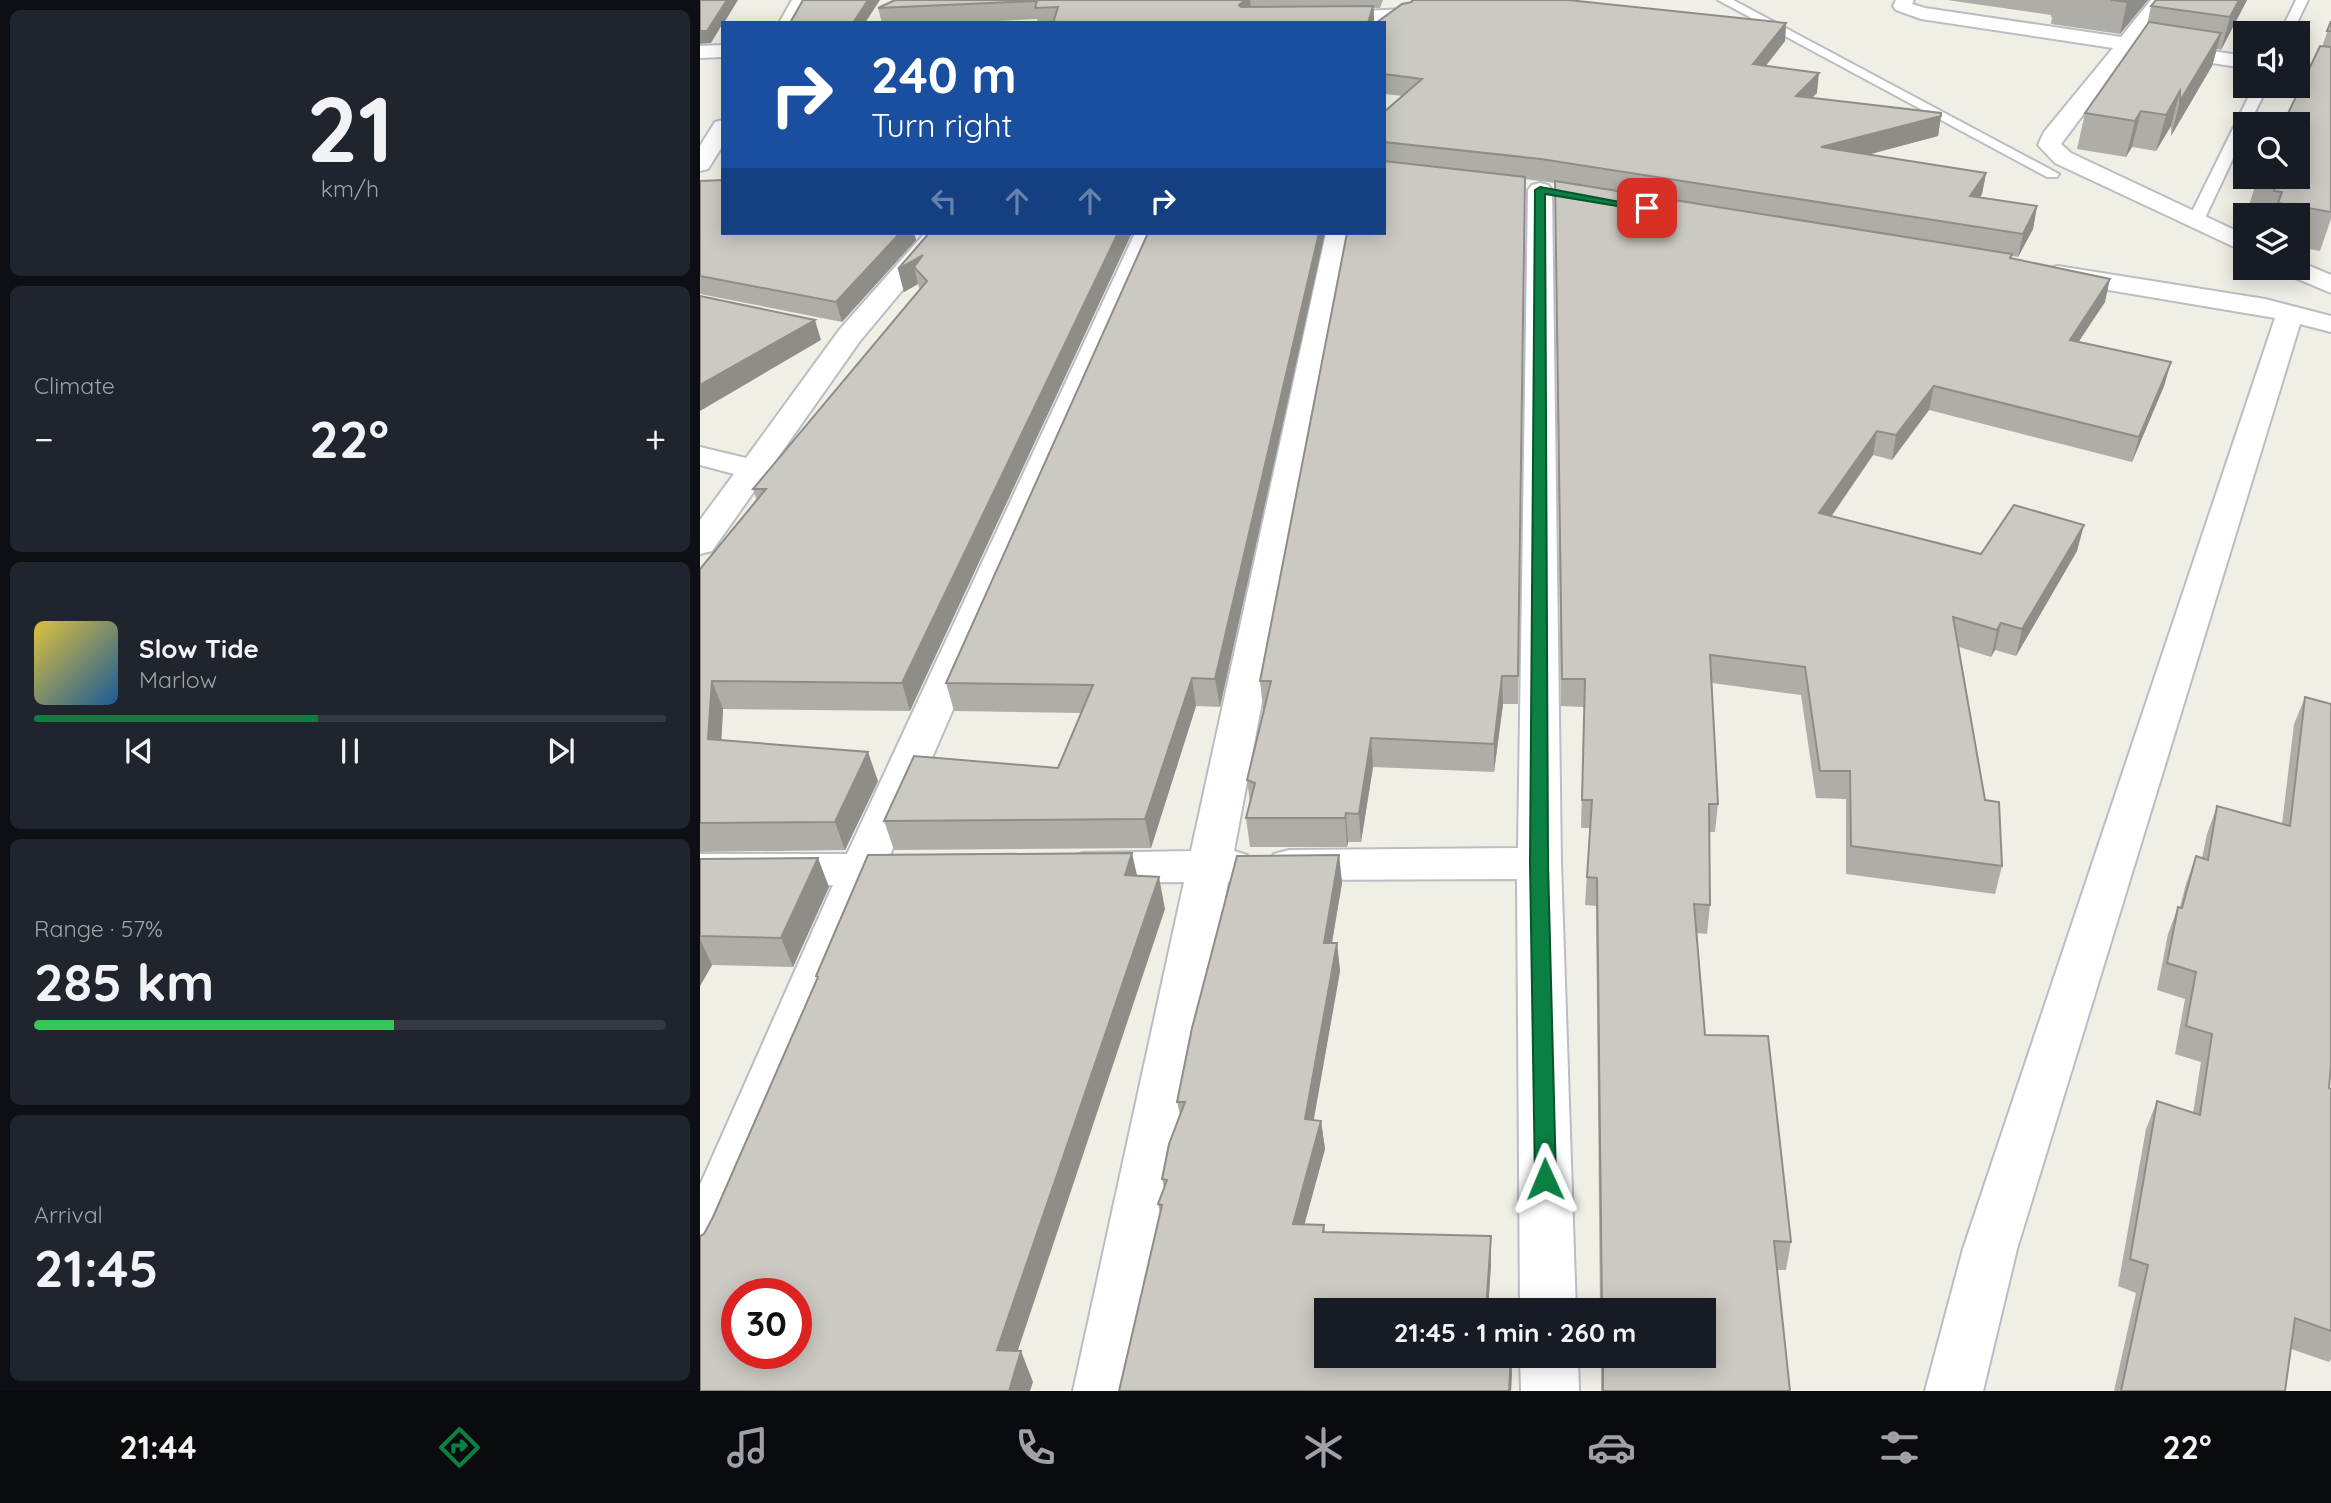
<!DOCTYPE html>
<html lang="en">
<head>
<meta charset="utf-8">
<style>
	:root { --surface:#171b24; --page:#20242c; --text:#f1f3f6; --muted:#9ea1a6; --line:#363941; --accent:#0b8043 }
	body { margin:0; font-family:Quicksand,sans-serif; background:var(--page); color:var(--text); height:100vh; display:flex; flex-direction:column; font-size:26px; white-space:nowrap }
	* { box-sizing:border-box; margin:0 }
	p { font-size:23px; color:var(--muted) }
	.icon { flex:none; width:38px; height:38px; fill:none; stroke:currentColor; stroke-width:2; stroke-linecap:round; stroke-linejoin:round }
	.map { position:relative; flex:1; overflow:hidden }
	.panel { display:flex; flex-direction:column; gap:10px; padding:10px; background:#0d0f14; width:700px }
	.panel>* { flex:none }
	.top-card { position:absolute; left:21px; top:21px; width:665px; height:214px; border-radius:0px; box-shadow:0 4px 18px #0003; background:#1a4fa0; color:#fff; overflow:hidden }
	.controls { position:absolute; left:1533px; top:21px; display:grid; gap:14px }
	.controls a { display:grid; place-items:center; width:77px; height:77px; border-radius:0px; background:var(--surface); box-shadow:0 4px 18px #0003; font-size:35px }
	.speed { position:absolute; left:21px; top:1278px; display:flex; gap:14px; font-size:35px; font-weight:700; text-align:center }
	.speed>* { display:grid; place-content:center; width:91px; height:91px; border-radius:50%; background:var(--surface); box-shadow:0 4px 18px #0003; line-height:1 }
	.speed .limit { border:10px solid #d22; background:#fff; color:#111 }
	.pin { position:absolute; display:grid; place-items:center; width:60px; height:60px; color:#fff; margin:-30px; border-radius:14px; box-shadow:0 4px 10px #0006 }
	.me { position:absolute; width:77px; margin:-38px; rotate:359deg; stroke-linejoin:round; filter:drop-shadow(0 0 5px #0008) }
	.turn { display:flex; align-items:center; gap:24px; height:147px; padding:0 35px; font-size:32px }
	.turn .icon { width:91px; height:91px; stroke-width:2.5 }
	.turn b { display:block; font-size:49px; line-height:60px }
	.lanes { display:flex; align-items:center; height:66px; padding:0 35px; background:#0003; justify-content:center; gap:35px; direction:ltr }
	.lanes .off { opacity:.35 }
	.big { font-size:52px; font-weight:700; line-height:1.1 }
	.panel .card { flex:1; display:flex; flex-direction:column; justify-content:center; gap:10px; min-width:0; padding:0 24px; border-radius:10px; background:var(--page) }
	.panel .dial { align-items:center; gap:0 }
	.dial b { font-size:91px; line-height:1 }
	.song { display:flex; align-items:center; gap:21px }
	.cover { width:84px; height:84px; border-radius:10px; background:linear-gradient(135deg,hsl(50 70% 55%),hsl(210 70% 35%)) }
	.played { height:7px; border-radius:4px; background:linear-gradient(90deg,var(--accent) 45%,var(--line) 45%) }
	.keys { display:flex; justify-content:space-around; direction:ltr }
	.heat { display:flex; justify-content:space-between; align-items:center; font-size:38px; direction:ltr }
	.charge { height:10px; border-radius:5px; background:linear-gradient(90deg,#34c759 57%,var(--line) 0) }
	.trip { position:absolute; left:614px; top:1298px; width:402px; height:70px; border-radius:0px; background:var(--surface); box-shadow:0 4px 18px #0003; font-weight:700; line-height:70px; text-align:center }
	.tabs { display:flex; height:112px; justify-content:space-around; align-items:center; background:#090b0e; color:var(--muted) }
	.tabs .icon { width:49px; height:49px }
	.tabs .active { color:var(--accent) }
	.tabs b { font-size:32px; color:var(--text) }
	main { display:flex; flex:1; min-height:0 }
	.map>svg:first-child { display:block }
</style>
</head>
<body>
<main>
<section class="panel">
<div class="card dial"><b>21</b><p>km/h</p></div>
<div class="card"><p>Climate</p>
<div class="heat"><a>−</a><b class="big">22°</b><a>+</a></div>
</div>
<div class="card">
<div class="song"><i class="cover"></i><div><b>Slow Tide</b><p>Marlow</p></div></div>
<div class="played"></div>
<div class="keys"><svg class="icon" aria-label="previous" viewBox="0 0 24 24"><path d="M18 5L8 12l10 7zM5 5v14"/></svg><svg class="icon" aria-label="pause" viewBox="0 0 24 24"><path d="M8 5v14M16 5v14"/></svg><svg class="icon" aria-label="next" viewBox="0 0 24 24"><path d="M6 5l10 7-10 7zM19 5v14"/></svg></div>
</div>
<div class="card"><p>Range · 57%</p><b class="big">285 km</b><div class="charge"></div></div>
<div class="card"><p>Arrival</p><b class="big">21:45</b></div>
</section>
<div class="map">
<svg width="1631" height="1391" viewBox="0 0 1631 1391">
	<rect width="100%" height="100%" fill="#f0efe6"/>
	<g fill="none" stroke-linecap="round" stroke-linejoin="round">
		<defs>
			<g id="lane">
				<polygon points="1018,0 1033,0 1359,174 1357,177 1347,177"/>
				<polygon points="1596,0 1608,0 1592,33 1580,33"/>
				<polygon points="1554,86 1568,86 1549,124 1545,124 1545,133 1504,220 1496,225 1490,223 1488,220"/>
			</g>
			<g id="street">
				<polygon points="92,0 110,0 98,23 79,23"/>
				<polygon points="1196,0 1214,0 1212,4 1225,8 1421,37 1451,0 1470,0 1439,40 1545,56 1545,68 1431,51 1361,144 1371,153 1545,235 1545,252 1355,163 1338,145 1344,132 1413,48 1221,19 1196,10 1193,6"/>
				<polygon points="703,9 712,15 710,19 662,23 543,23 552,17"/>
				<polygon points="23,45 23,57 0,58 0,46"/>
				<polygon points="1598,64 1631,68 1631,80 1598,76"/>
				<polygon points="23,120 23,145 8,169 0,171 0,146 15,122"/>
				<polygon points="840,183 848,185 852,190 861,863 876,1311 820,1311 817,879 589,880 574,876 567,865 574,854 589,850 818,848 828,190 832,185"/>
				<polygon points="225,233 250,233 160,341 12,551 0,554 0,520 34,474 0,465 0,447 46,458 140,329"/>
				<polygon points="435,233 459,233 190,855 201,858 208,869 201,880 177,885 27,1247 19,1264 0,1271 0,1185 133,885 0,886 0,854 147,854"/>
				<polygon points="626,233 650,233 534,851 547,855 554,866 547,877 528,882 431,1391 373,1391 484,882 383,883 368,879 361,868 368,857 383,853 491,851"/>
				<polygon points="1598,261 1631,275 1631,293 1586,274 1582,268 1598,268"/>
				<polygon points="1358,266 1565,299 1631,316 1631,332 1600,324 1317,1249 1283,1391 1225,1391 1263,1249 1575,318 1349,280 1345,274 1349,268"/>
				<polygon points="820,1356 878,1356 879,1391 821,1391"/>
			</g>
		</defs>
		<use href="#lane" stroke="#babdc2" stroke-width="4"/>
		<use href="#street" stroke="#babdc2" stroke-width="4"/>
		<use href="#lane" fill="#fff" fill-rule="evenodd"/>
		<use href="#street" fill="#fff" fill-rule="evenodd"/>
	</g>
	<g fill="#afada8">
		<polygon points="195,0 683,0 680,8 674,8 674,23 338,23 337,19 256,23 182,23 178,8"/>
		<polygon points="1247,0 1448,0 1420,34 1351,24 1352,17 1351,17 1351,15"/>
		<polygon points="1456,0 1547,0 1521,50 1517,49 1512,66 1471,136 1471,126 1456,151 1432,147 1426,157 1377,149 1385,113 1447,25 1451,6"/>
		<polygon points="1631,21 1631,219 1620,251 1598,247 1598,215 1546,215 1556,183 1622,47"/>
		<polygon points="684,23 1086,23 1085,41 1065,66 1117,93 1111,98 1241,116 1238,136 1169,154 1286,173 1282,194 1280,197 1337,206 1333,229 1318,257 1312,256 1312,258 1405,302 1378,342 1471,362 1464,386 1432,462 1229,410 1192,460 1173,455 1131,516 1281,554 1377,551 1316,656 1295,650 1291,657 1259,647 1285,800 1302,866 1295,894 1146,874 1146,799 1116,798 1101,695 1012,683 1018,804 1015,832 1009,832 1010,905 1007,934 997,933 1005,1035 1091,1242 1086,1270 1077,1270 1090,1391 901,1391 901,1356 1004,1356 1004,1311 900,1311 896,906 885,905 890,828 881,828 884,707 861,706 855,183 825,179 818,704 803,704 794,772 673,767 661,842 648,842 647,847 550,847 546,818 550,802 547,780 565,709 563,709 560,681 684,233 684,112 703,96 684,94"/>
		<polygon points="0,181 23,233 214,233 216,240 142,322 0,294"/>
		<polygon points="229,233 210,711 23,709 21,741 178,781 145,850 0,852 0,569 57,501 53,489 220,290 218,284 204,292 198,269"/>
		<polygon points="448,233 625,233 520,707 496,706 451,848 194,850 184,821 358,768 381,713 254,711 246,683"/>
		<polygon points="1605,697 1629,1088 1631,1089 1631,1359 1629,1362 1591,1349 1585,1391 1414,1391 1436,1293 1418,1286 1446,1129 1457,1101 1493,1113 1501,1062 1475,1054 1485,999 1457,990 1468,934 1478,907 1480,907 1486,884 1496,856 1502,858 1507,834 1517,806 1582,824 1594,724"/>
		<polygon points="639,855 642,883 632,943 637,943 640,971 613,1120 621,1121 625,1149 604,1224 624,1225 625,1232 791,1236 791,1264 788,1311 626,1311 626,1356 812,1356 811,1391 419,1391 460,1213 458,1204 464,1187 462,1179 469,1144 480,1114 477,1102 492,1028 537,856"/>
		<polygon points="0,859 129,887 93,967 12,965 0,986"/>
	</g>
	<g fill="#8f8d88">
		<polygon points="27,0 38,0 24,23 23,23 11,43 0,44 0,31"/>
		<polygon points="168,0 180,0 165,23 153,23"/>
		<polygon points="545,0 550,0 552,14 540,23 539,5"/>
		<polygon points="1429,0 1448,0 1420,34 1427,2"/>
		<polygon points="1539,0 1547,0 1521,50 1530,17"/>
		<polygon points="673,6 674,23 668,23"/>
		<polygon points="1086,23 1085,41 1052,84 1053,64"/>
		<polygon points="1521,33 1512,66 1471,136 1480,101"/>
		<polygon points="1119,73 1117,93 1094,116 1096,96"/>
		<polygon points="1480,91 1471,126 1456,151 1466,115"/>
		<polygon points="1441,111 1432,147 1426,157 1435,121"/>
		<polygon points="1241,116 1238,136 1119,168 1121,147"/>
		<polygon points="1286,173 1282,194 1266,218 1270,196"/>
		<polygon points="1337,206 1333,229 1318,257 1323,234"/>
		<polygon points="200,233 214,233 216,240 142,322 136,302"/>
		<polygon points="418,233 432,233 210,711 202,683"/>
		<polygon points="619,233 625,233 520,707 515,679"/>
		<polygon points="223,255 214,267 218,284 204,292 198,269"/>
		<polygon points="1410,279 1405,302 1364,364 1370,340"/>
		<polygon points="115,320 121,340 0,411 0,385"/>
		<polygon points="1471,362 1464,386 1432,462 1439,437"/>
		<polygon points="1234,386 1229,410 1192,460 1196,435"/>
		<polygon points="1177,431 1173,455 1116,539 1119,513"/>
		<polygon points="1384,525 1377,551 1316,656 1322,629"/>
		<polygon points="1301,623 1295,650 1291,657 1297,630"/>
		<polygon points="802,676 803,704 794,772 794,744"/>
		<polygon points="492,678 496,706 451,848 445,819"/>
		<polygon points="12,681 23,709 20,768 8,739"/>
		<polygon points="671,738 673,767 661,842 659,814"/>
		<polygon points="168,752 178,781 145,850 135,822"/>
		<polygon points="646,813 648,842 647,847 645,818"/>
		<polygon points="432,853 439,884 425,875"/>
		<polygon points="639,855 642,883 627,971 624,943"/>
		<polygon points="118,858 129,887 93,967 81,938"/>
		<polygon points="459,877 465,909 308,1380 297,1350"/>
		<polygon points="0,939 12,965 0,986"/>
		<polygon points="637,943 640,971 609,1147 605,1119"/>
		<polygon points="621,1121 625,1149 597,1252 593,1224"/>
		<polygon points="791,1236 791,1264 788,1311 786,1311"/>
		<polygon points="321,1351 333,1382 330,1391 309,1391"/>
		<polygon points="811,1356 812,1374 811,1391 809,1391"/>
	</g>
	<g fill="#ccc9c3" stroke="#8f8d88" stroke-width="2" fill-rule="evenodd">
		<polygon points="0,0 27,0 7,31 0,31"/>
		<polygon points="103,0 168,0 153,23 90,23"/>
		<polygon points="195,0 545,0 539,5 541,7 673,6 668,23 353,23 358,7 335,8 337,1 178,8"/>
		<polygon points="712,0 868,0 1086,23 1053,64 1119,73 1096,96 1241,113 1241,116 1121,147 1286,173 1270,196 1337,206 1323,234 841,159 684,142 684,112 722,79 684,74 684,23 676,23 702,4 712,2"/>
		<polygon points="1411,0 1429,0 1427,2"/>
		<polygon points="1456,0 1539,0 1530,17 1451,6"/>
		<polygon points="1631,21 1631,31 1627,31"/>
		<polygon points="1449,22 1521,33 1480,101 1480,91 1466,115 1441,111 1435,121 1385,113"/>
		<polygon points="1620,46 1631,47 1631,212 1578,203 1582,192 1574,191 1575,187 1556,183 1559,177 1598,177 1598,124 1583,124"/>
		<polygon points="684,161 825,177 818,676 802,676 794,744 671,738 659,814 646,813 645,818 546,818 555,783 547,780 571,681 560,681 647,233 684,233"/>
		<polygon points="23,180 23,233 200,233 136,302 0,276 0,181"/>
		<polygon points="855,181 1312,254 1310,258 1410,279 1370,340 1471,362 1439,437 1234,386 1196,435 1177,431 1119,513 1281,554 1314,505 1384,525 1322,629 1301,623 1297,630 1253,617 1285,800 1299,802 1302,866 1151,846 1150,771 1120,771 1105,667 1010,655 1018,804 1009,804 1010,905 994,904 1005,1035 1068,1036 1091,1242 1074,1241 1090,1391 903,1391 903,1356 1004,1356 1004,1311 902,1311 897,878 887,877 892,800 882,800 885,679 862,679"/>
		<polygon points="229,233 418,233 202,683 12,681 8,739 168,752 135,822 0,823 0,569 66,489 53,489 227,281 214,267 223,255 198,269"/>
		<polygon points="448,233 619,233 515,679 492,678 445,819 184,821 214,756 358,768 393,685 246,683"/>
		<polygon points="0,296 115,320 0,385"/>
		<polygon points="1605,697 1631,704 1631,1064 1629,1088 1631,1089 1631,1331 1595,1318 1585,1391 1421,1391 1448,1265 1430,1259 1457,1101 1500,1115 1512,1034 1486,1026 1496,972 1467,963 1478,907 1482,908 1496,856 1508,860 1517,806 1590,826"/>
		<path d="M432 853 425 875 459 877 297 1350 321 1351 309 1391H0V1236L4 1234 13 1217 118 977 116 976 168 855ZM37 1293H96V1353H37Z"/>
		<polygon points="639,855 624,943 637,943 605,1119 621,1121 593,1224 624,1225 623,1232 791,1236 786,1311 626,1311 626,1356 811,1356 809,1391 419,1391 462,1205 458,1204 467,1180 462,1179 469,1144 485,1102 477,1102 492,1028 537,856"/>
		<polygon points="118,858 81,938 0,936 0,859"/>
	</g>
	<polygon fill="#0b8043" stroke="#07532c" stroke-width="2" points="840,187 952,208 947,211 845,194 848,863 856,1179 853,1186 845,1188 838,1186 835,1179 830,863 835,190"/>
</svg>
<div class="controls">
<a><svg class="icon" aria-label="sound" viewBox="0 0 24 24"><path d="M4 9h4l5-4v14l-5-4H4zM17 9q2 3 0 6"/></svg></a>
<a><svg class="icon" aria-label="search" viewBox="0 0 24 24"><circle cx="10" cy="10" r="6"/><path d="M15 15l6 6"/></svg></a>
<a><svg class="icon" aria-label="layers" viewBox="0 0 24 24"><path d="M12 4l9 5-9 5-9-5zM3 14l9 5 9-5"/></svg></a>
</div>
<div class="speed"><div class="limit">30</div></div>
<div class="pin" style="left:947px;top:208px;background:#d93025"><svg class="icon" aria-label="arrive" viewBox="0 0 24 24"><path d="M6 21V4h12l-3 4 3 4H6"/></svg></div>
<svg class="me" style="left:845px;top:1179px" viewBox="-20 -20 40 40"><path d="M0-17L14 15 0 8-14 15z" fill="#0b8043" stroke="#fff" stroke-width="4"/></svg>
<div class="trip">21:45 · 1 min · 260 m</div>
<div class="top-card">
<div class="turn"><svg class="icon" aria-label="right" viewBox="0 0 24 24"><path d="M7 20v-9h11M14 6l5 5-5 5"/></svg><div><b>240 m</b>Turn right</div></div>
<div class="lanes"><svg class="icon off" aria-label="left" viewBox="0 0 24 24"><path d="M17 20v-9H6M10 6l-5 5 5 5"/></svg><svg class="icon off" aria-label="ahead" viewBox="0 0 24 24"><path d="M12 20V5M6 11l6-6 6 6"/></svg><svg class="icon off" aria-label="ahead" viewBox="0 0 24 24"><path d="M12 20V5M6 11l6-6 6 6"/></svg><svg class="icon" aria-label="right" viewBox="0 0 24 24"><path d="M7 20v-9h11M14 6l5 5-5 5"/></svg></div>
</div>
</div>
</main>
<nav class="tabs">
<b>21:44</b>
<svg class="icon active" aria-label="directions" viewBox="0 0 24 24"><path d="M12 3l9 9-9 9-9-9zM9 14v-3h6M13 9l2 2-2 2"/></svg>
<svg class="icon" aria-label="music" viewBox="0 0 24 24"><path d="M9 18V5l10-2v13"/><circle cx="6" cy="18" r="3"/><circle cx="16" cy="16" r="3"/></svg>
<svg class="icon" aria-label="phone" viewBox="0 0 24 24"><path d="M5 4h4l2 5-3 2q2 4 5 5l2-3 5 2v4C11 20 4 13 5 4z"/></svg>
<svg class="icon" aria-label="climate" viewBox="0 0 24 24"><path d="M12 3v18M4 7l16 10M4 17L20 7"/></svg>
<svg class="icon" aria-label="car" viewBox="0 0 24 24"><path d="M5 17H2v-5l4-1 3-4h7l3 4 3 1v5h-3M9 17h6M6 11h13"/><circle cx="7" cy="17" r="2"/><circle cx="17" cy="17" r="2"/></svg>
<svg class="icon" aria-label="filters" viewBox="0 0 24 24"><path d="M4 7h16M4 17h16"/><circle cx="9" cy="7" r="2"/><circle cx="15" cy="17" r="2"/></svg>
<b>22°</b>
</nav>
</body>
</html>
